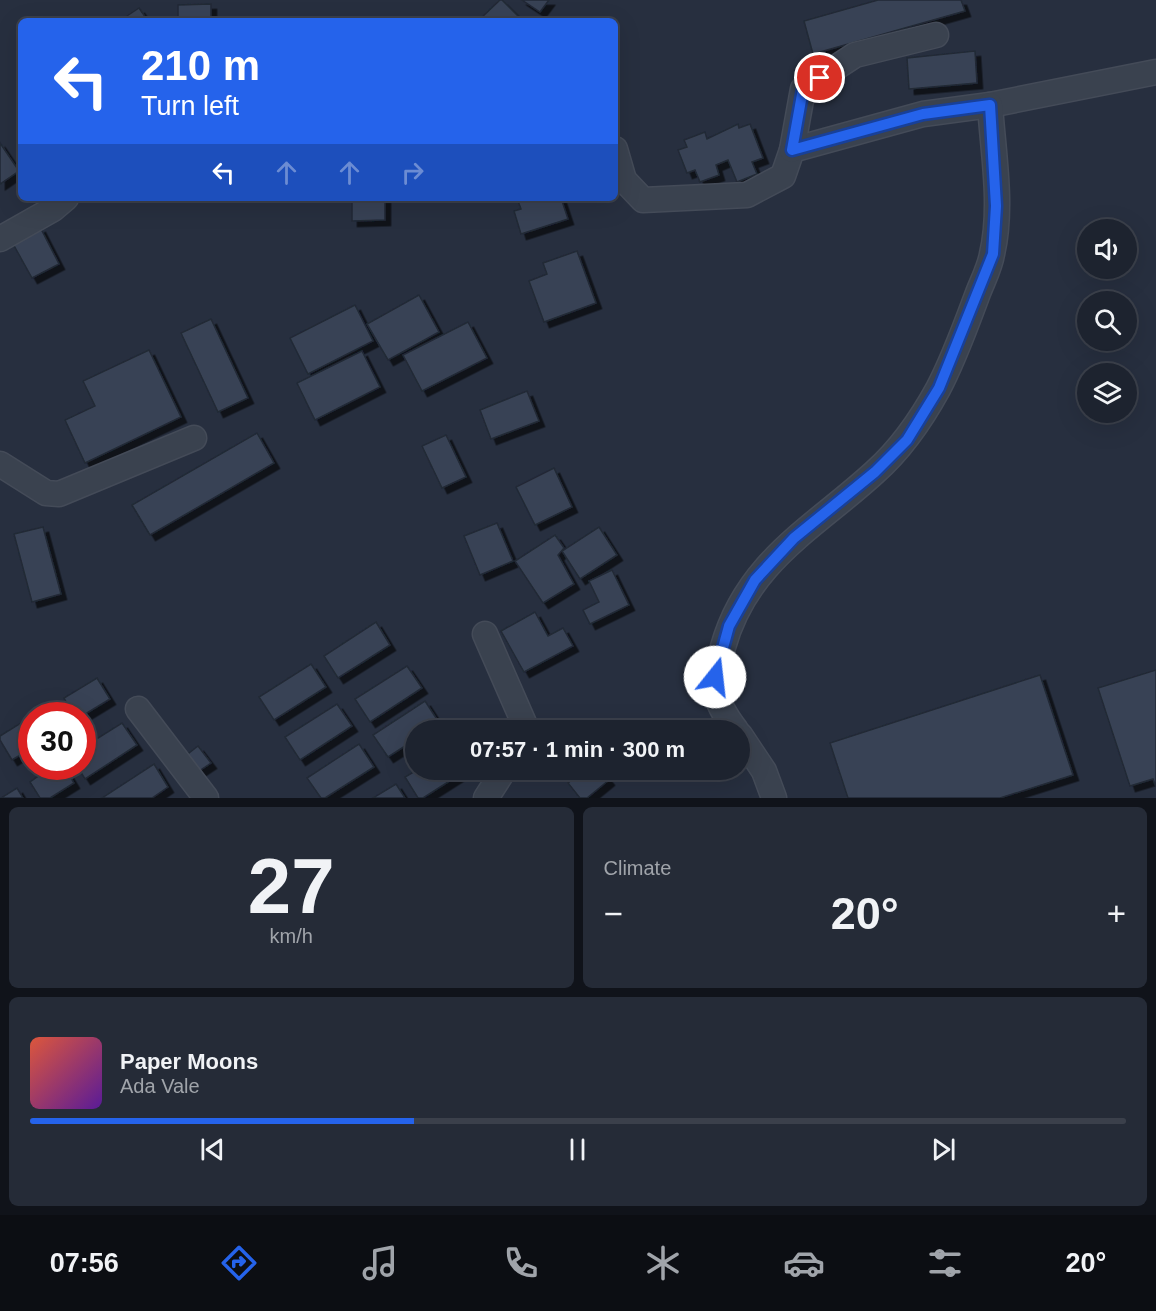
<!DOCTYPE html>
<html lang="en">
<head>
<meta charset="utf-8">
<style>
	:root { --surface:#1d232f; --page:#252b37; --text:#f1f3f6; --muted:#a0a4aa; --line:#3b404b; --accent:#2563eb }
	body { margin:0; font-family:Helvetica,sans-serif; background:var(--page); color:var(--text); height:100vh; display:flex; flex-direction:column; font-size:22px; white-space:nowrap }
	* { box-sizing:border-box; margin:0 }
	p { font-size:20px; color:var(--muted) }
	.icon { flex:none; width:33px; height:33px; fill:none; stroke:currentColor; stroke-width:2; stroke-linecap:round; stroke-linejoin:round }
	.map { position:relative; height:798px; overflow:hidden }
	.side { display:flex; flex-direction:column; gap:9px; padding:9px; background:#10131a; flex:1 }
	.side>* { flex:none }
	.guide { position:absolute; left:18px; top:18px; width:600px; height:183px; border-radius:9px; box-shadow:0 6px 24px #0002,0 0 0 2px var(--line); background:#2563eb; color:#fff; overflow:hidden }
	.controls { position:absolute; left:1077px; top:219px; display:grid; gap:12px }
	.controls a { display:grid; place-items:center; width:60px; height:60px; border-radius:50%; background:var(--surface); box-shadow:0 6px 24px #0002,0 0 0 2px var(--line); font-size:30px }
	.speed { position:absolute; left:18px; top:702px; display:flex; gap:12px; font-size:30px; font-weight:700; text-align:center }
	.speed>* { display:grid; place-content:center; width:78px; height:78px; border-radius:50%; background:var(--surface); box-shadow:0 6px 24px #0002,0 0 0 2px var(--line); line-height:1 }
	.speed .limit { border:9px solid #d22; background:#fff; color:#111 }
	.pin { position:absolute; display:grid; place-items:center; width:51px; height:51px; color:#fff; margin:-26px; border:3px solid #fff; border-radius:50%; box-shadow:0 2px 6px #0007 }
	.me { position:absolute; width:66px; margin:-33px; rotate:16deg; stroke-linejoin:round; filter:drop-shadow(0 0 4px #0008) }
	.turn { display:flex; align-items:center; gap:21px; height:126px; padding:0 24px; font-size:27px }
	.turn .icon { width:78px; height:78px; stroke-width:2.5 }
	.turn b { display:block; font-size:42px; line-height:51px }
	.lanes { display:flex; align-items:center; height:57px; padding:0 24px; background:#0003; justify-content:center; gap:30px; direction:ltr }
	.lanes .off { opacity:.35 }
	.big { font-size:45px; font-weight:600; line-height:1.1 }
	.side .widget { flex:1; display:flex; flex-direction:column; justify-content:center; gap:9px; min-width:0; padding:0 21px; border-radius:9px; background:var(--page) }
	.side .dial { align-items:center; gap:0 }
	.dial b { font-size:78px; line-height:1 }
	.song { display:flex; align-items:center; gap:18px }
	.cover { width:72px; height:72px; border-radius:9px; background:linear-gradient(135deg,hsl(10 70% 55%),hsl(270 70% 35%)) }
	.played { height:6px; border-radius:3px; background:linear-gradient(90deg,var(--accent) 35%,var(--line) 35%) }
	.keys { display:flex; justify-content:space-around; direction:ltr }
	.heat { display:flex; justify-content:space-between; align-items:center; font-size:33px; direction:ltr }
	.side .tiles { flex:1; display:grid; gap:9px; grid-template-columns:1fr 1fr }
	.widget:last-child { grid-column:span 2 }
	.trip { position:absolute; left:405px; top:720px; width:345px; height:60px; border-radius:30px; background:var(--surface); box-shadow:0 6px 24px #0002,0 0 0 2px var(--line); font-weight:600; line-height:60px; text-align:center }
	.dock { display:flex; height:96px; justify-content:space-around; align-items:center; background:#0c0e13; color:var(--muted) }
	.dock .icon { width:42px; height:42px }
	.dock .current { color:var(--accent) }
	.dock b { font-size:27px; color:var(--text) }
	.map>svg:first-child { display:block }
</style>
</head>
<body>
<div class="map">
<svg width="1156" height="798" viewBox="0 0 1156 798">
	<defs>
		<filter id="shadow"><feDropShadow dx="5.5" dy="5.5" stdDeviation="0" flood-color="#0009"/></filter>
	</defs>
	<rect width="100%" height="100%" fill="#272f3f"/>
	<g fill="#394354" stroke="#212936" stroke-width="1.5" filter="url(#shadow)">
		<polygon points="500,0 502,0 523,21 478,21"/>
		<polygon points="522,0 549,0 540,12"/>
		<polygon points="878,0 961,0 965,11 813,54 804,21"/>
		<polygon points="211,4 211,21 178,21 178,5"/>
		<polygon points="139,8 148,21 127,21 124,18"/>
		<polygon points="975,51 977,83 909,89 907,58"/>
		<polygon points="738,124 739,128 750,124 763,158 752,162 757,174 737,182 728,160 716,165 719,175 700,182 695,170 687,173 678,150 687,147 684,140 705,132 707,139"/>
		<polygon points="0,143 19,171 0,184"/>
		<polygon points="352,198 385,198 385,220 352,221"/>
		<polygon points="517,198 561,198 568,219 521,234 514,211 521,209"/>
		<polygon points="40,227 59,264 32,278 12,242"/>
		<polygon points="577,251 596,303 544,322 529,281 547,274 543,263"/>
		<polygon points="419,295 439,332 388,360 367,324"/>
		<polygon points="355,305 373,341 308,374 290,338"/>
		<polygon points="211,319 248,398 218,412 181,333"/>
		<polygon points="468,322 487,358 422,391 403,355"/>
		<polygon points="149,350 181,417 85,463 65,420 95,406 83,381"/>
		<polygon points="362,351 380,387 315,420 297,383"/>
		<polygon points="527,391 539,421 491,439 480,410"/>
		<polygon points="257,433 274,463 150,535 132,505"/>
		<polygon points="446,435 466,477 442,488 422,446"/>
		<polygon points="554,468 572,507 535,525 516,487"/>
		<polygon points="497,523 513,561 480,575 464,536"/>
		<polygon points="43,527 61,594 32,602 14,534"/>
		<polygon points="599,527 617,555 580,579 562,551"/>
		<polygon points="555,535 564,548 558,555 574,584 543,603 515,561"/>
		<polygon points="612,570 629,605 590,624 583,610 599,602 589,581"/>
		<polygon points="535,612 548,636 563,628 573,646 524,672 501,631"/>
		<polygon points="376,622 390,645 338,678 324,656"/>
		<polygon points="311,664 326,687 274,720 259,697"/>
		<polygon points="407,666 422,688 370,722 355,699"/>
		<polygon points="1156,670 1156,787 1153,779 1130,786 1098,688"/>
		<polygon points="1040,675 1073,775 1000,798 848,798 830,743"/>
		<polygon points="97,678 110,699 82,716 74,716 64,698"/>
		<polygon points="425,701 440,724 429,730 416,730 416,739 388,757 373,735"/>
		<polygon points="50,704 57,716 32,716"/>
		<polygon points="337,704 352,726 300,760 285,737"/>
		<polygon points="32,716 32,748 12,760 0,740 0,736"/>
		<polygon points="122,723 137,745 85,779 77,766 82,766 82,748"/>
		<polygon points="359,744 374,767 325,798 321,798 307,778"/>
		<polygon points="198,746 211,763 196,773 184,757"/>
		<polygon points="154,764 168,787 152,798 102,798"/>
		<polygon points="53,766 64,766 74,783 50,798 40,798 30,782"/>
		<polygon points="417,770 467,770 423,798 418,798 405,777"/>
		<polygon points="585,770 601,770 609,780 587,798 580,798 568,783"/>
		<polygon points="396,784 405,798 373,798"/>
		<polygon points="17,788 23,798 1,798"/>
	</g>
	<g fill="none" stroke-linecap="round" stroke-linejoin="round">
		<defs>
			<g id="minor">
				<polyline points="615,149 624,180 643,200 747,195 783,176 792,150 923,114 990,105 1156,72"/>
				<polyline points="792,150 803,89 855,55 936,35"/>
				<polyline points="0,239 53,209 66,198"/>
				<polyline points="0,464 46,493 59,494 194,438"/>
				<polyline points="485,634 527,730"/>
				<polyline points="138,709 206,798"/>
				<path d="M736 730C711 697 712 686 723 647 747 561 814 528 875 472 902 448 921 420 938 389 954 359 966 325 978 293 983 280 990 267 992 254 1003 207 993 152 990 105"/>
				<polyline points="740,735 764,771 774,798"/>
				<polyline points="486,798 504,770"/>
			</g>
		</defs>
		<use href="#minor" stroke="#444b58" stroke-width="27"/>
		<use href="#minor" stroke="#3a424f" stroke-width="24"/>
	</g>
	<g fill="none" stroke-linecap="round" stroke-linejoin="round">
		<defs>
			<polyline id="route" points="715,677 729,626 755,580 794,538 875,472 907,440 939,388 993,254 996,206 990,105 923,114 792,150 803,89 820,78"/>
		</defs>
		<use href="#route" stroke="#184099" stroke-width="15"/>
		<use href="#route" stroke="#2563eb" stroke-width="10"/>
	</g>
</svg>
<div class="controls">
<a><svg class="icon" aria-label="sound" viewBox="0 0 24 24"><path d="M4 9h4l5-4v14l-5-4H4zM17 9q2 3 0 6"/></svg></a>
<a><svg class="icon" aria-label="search" viewBox="0 0 24 24"><circle cx="10" cy="10" r="6"/><path d="M15 15l6 6"/></svg></a>
<a><svg class="icon" aria-label="layers" viewBox="0 0 24 24"><path d="M12 4l9 5-9 5-9-5zM3 14l9 5 9-5"/></svg></a>
</div>
<div class="speed"><div class="limit">30</div></div>
<div class="pin" style="left:820px;top:78px;background:#d93025"><svg class="icon" aria-label="arrive" viewBox="0 0 24 24"><path d="M6 21V4h12l-3 4 3 4H6"/></svg></div>
<svg class="me" style="left:715px;top:677px" viewBox="-20 -20 40 40"><circle r="19" fill="#fff"/><path d="M0-13L10 11 0 6-10 11z" fill="#2563eb"/></svg>
<div class="trip">07:57 · 1 min · 300 m</div>
<div class="guide">
<div class="turn"><svg class="icon" aria-label="left" viewBox="0 0 24 24"><path d="M17 20v-9H6M10 6l-5 5 5 5"/></svg><div><b>210 m</b>Turn left</div></div>
<div class="lanes"><svg class="icon" aria-label="left" viewBox="0 0 24 24"><path d="M17 20v-9H6M10 6l-5 5 5 5"/></svg><svg class="icon off" aria-label="ahead" viewBox="0 0 24 24"><path d="M12 20V5M6 11l6-6 6 6"/></svg><svg class="icon off" aria-label="ahead" viewBox="0 0 24 24"><path d="M12 20V5M6 11l6-6 6 6"/></svg><svg class="icon off" aria-label="right" viewBox="0 0 24 24"><path d="M7 20v-9h11M14 6l5 5-5 5"/></svg></div>
</div>
</div>
<section class="side">
<div class="tiles">
<div class="widget dial"><b>27</b><p>km/h</p></div>
<div class="widget"><p>Climate</p>
<div class="heat"><a>−</a><b class="big">20°</b><a>+</a></div>
</div>
<div class="widget">
<div class="song"><i class="cover"></i><div><b>Paper Moons</b><p>Ada Vale</p></div></div>
<div class="played"></div>
<div class="keys"><svg class="icon" aria-label="previous" viewBox="0 0 24 24"><path d="M18 5L8 12l10 7zM5 5v14"/></svg><svg class="icon" aria-label="pause" viewBox="0 0 24 24"><path d="M8 5v14M16 5v14"/></svg><svg class="icon" aria-label="next" viewBox="0 0 24 24"><path d="M6 5l10 7-10 7zM19 5v14"/></svg></div>
</div>
</div>
</section>
<nav class="dock">
<b>07:56</b>
<svg class="icon current" aria-label="directions" viewBox="0 0 24 24"><path d="M12 3l9 9-9 9-9-9zM9 14v-3h6M13 9l2 2-2 2"/></svg>
<svg class="icon" aria-label="music" viewBox="0 0 24 24"><path d="M9 18V5l10-2v13"/><circle cx="6" cy="18" r="3"/><circle cx="16" cy="16" r="3"/></svg>
<svg class="icon" aria-label="phone" viewBox="0 0 24 24"><path d="M5 4h4l2 5-3 2q2 4 5 5l2-3 5 2v4C11 20 4 13 5 4z"/></svg>
<svg class="icon" aria-label="climate" viewBox="0 0 24 24"><path d="M12 3v18M4 7l16 10M4 17L20 7"/></svg>
<svg class="icon" aria-label="car" viewBox="0 0 24 24"><path d="M5 17H2v-5l4-1 3-4h7l3 4 3 1v5h-3M9 17h6M6 11h13"/><circle cx="7" cy="17" r="2"/><circle cx="17" cy="17" r="2"/></svg>
<svg class="icon" aria-label="filters" viewBox="0 0 24 24"><path d="M4 7h16M4 17h16"/><circle cx="9" cy="7" r="2"/><circle cx="15" cy="17" r="2"/></svg>
<b>20°</b>
</nav>
</body>
</html>
